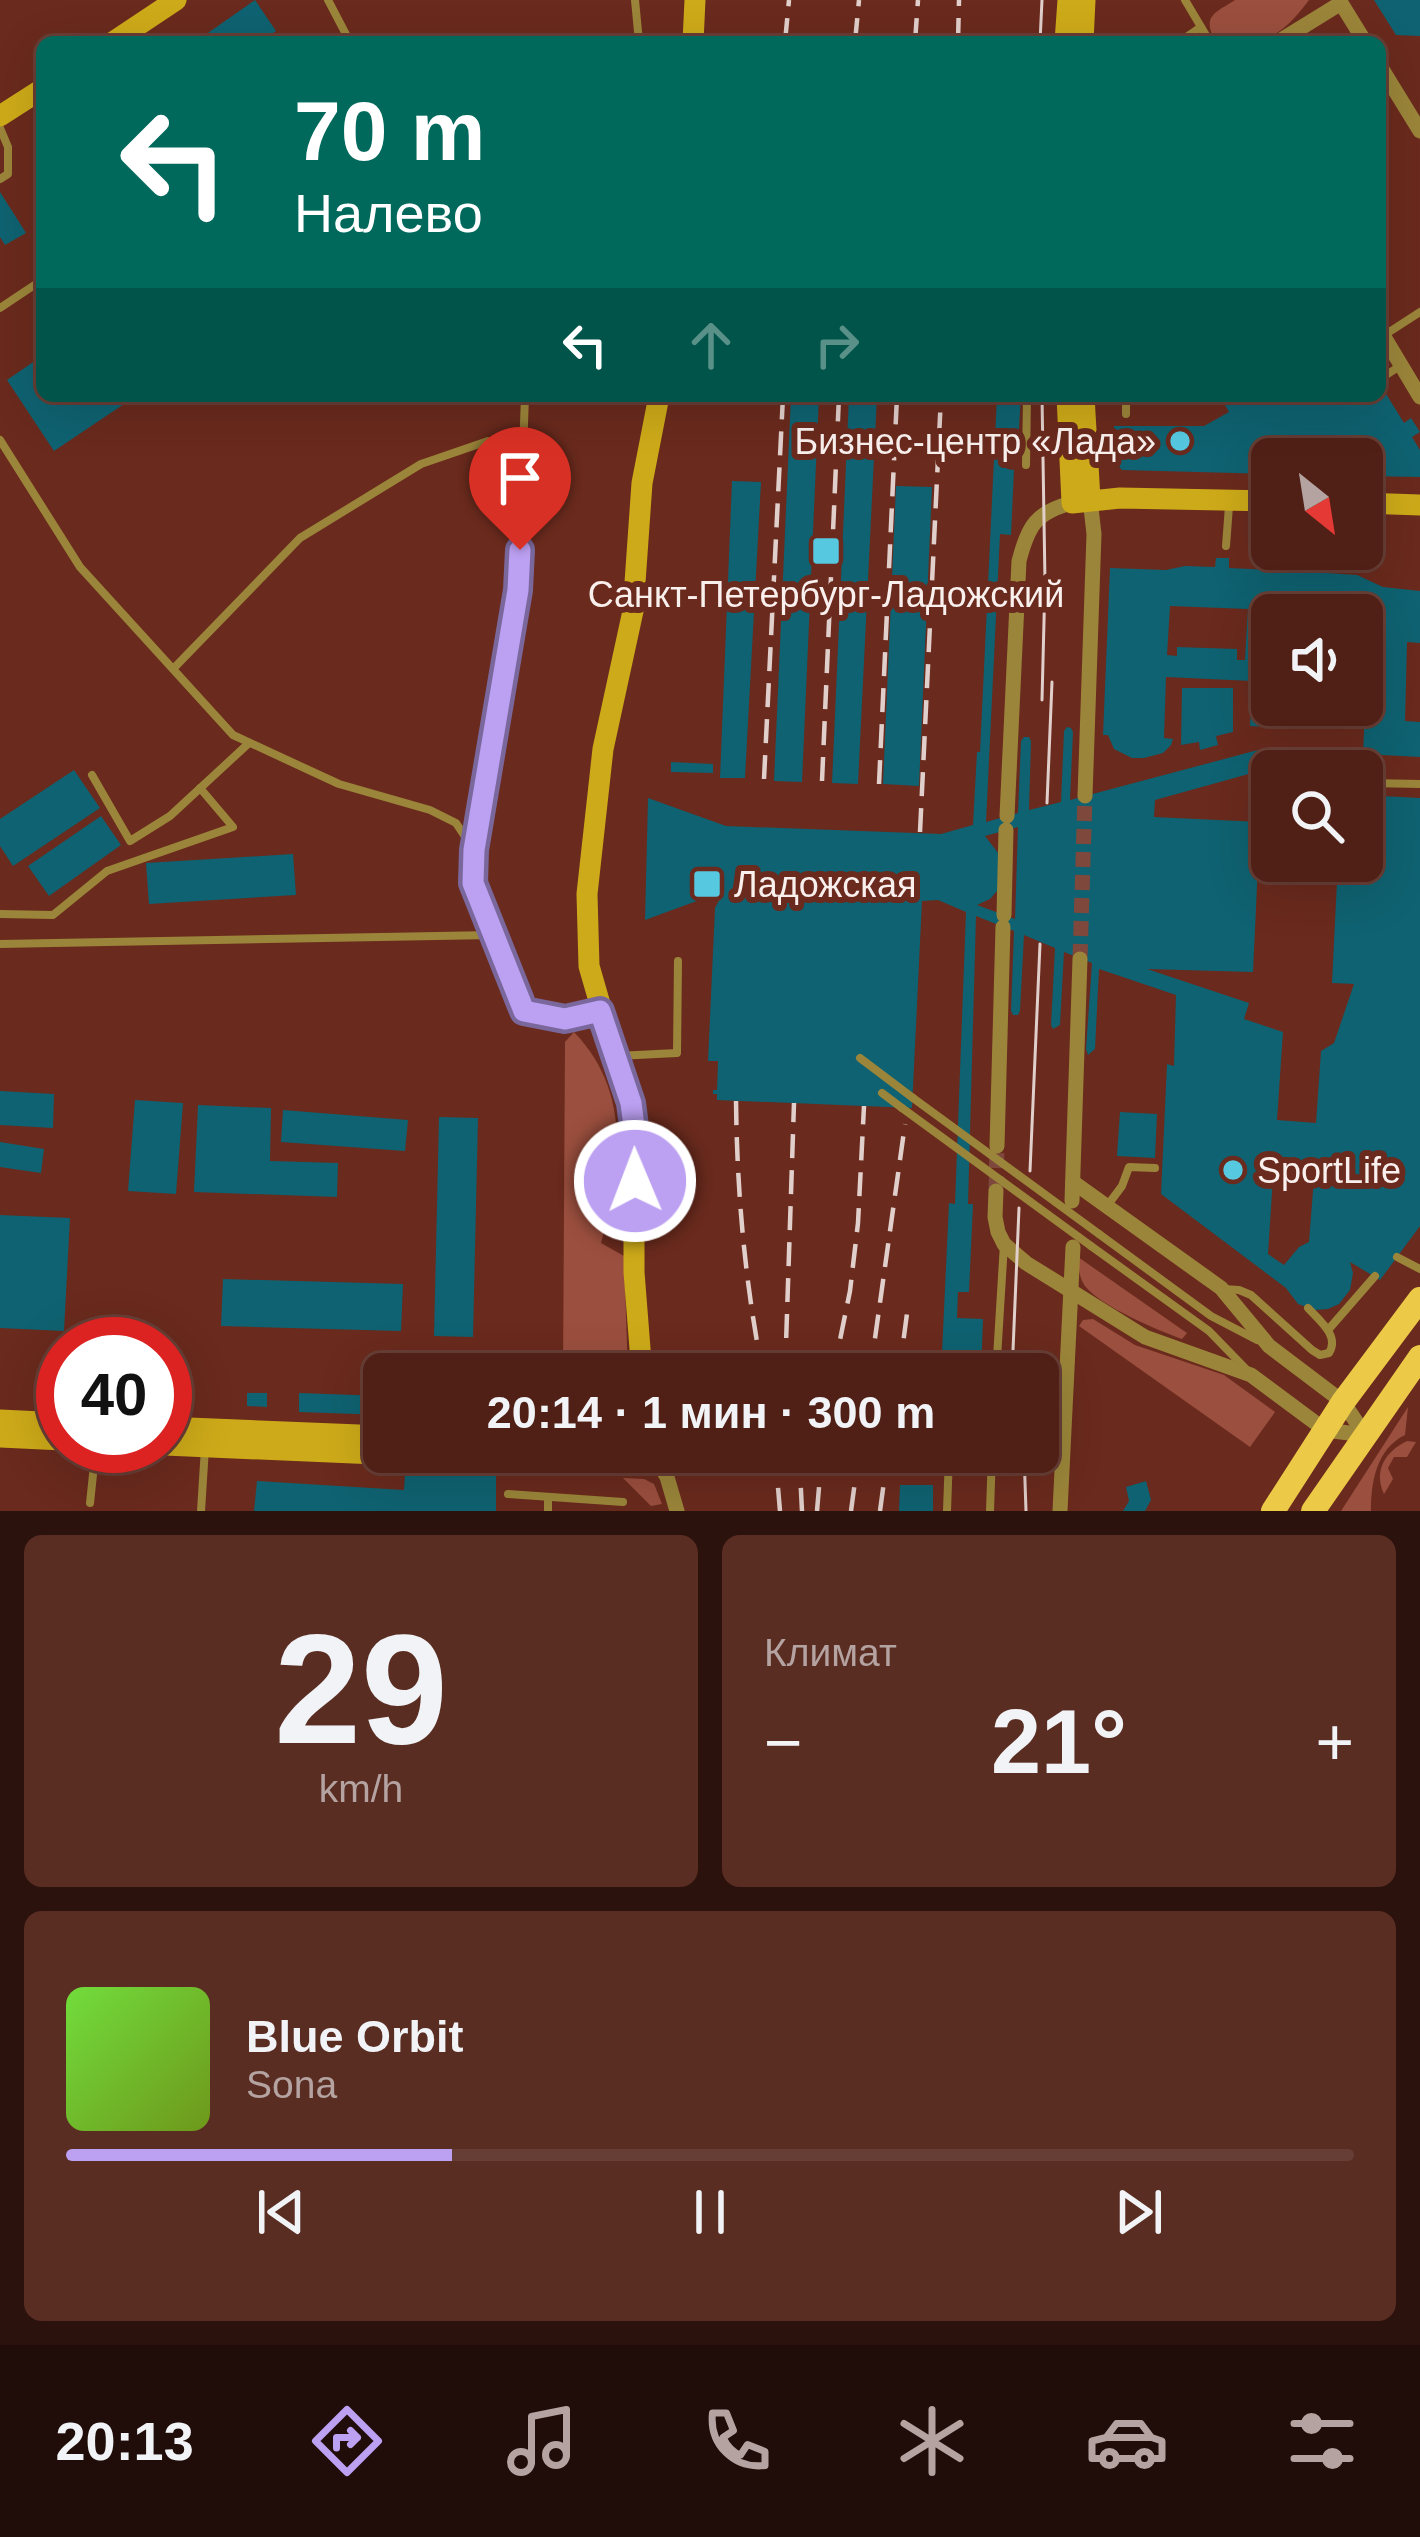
<!DOCTYPE html>
<html lang="ru">
<head>
<meta charset="utf-8">
<style>
	:root { --surface:#502016; --page:#5a2d23; --text:#f1f3f6; --muted:#b4a3a1; --line:#673e35; --accent:#bca0f2 }
	body { margin:0; font-family:Helvetica,sans-serif; background:var(--page); color:var(--text); height:100vh; display:flex; flex-direction:column; font-size:45px; white-space:nowrap }
	* { box-sizing:border-box; margin:0 }
	p { font-size:39px; color:var(--muted) }
	.icon { flex:none; width:66px; height:66px; fill:none; stroke:currentColor; stroke-width:2; stroke-linecap:round; stroke-linejoin:round }
	.map { position:relative; height:1511px; overflow:hidden }
	.sheet { display:flex; flex-direction:column; gap:24px; padding:24px; background:#2c120c; flex:1 }
	.sheet>* { flex:none }
	.banner { position:absolute; left:36px; top:36px; width:1350px; height:366px; border-radius:18px; box-shadow:0 12px 48px #0002,0 0 0 3px var(--line); background:#00695c; color:#fff; overflow:hidden }
	.needle { width:78px; rotate:150deg }
	.controls { position:absolute; left:1251px; top:438px; display:grid; gap:24px }
	.controls a { display:grid; place-items:center; width:132px; height:132px; border-radius:18px; background:var(--surface); box-shadow:0 12px 48px #0002,0 0 0 3px var(--line); font-size:60px }
	.speed { position:absolute; left:36px; top:1317px; display:flex; gap:24px; font-size:60px; font-weight:700; text-align:center }
	.speed>* { display:grid; place-content:center; width:156px; height:156px; border-radius:50%; background:var(--surface); box-shadow:0 12px 48px #0002,0 0 0 3px var(--line); line-height:1 }
	.speed .limit { border:18px solid #d22; background:#fff; color:#111 }
	.pin { position:absolute; display:grid; place-items:center; width:102px; height:102px; color:#fff; margin:-123px -51px; border-radius:50% 50% 50% 0; rotate:-45deg; box-shadow:0 0 12px #0007 }
	.pin .icon { rotate:45deg }
	.me { position:absolute; width:132px; margin:-66px; rotate:359deg; stroke-linejoin:round; filter:drop-shadow(0 0 9px #0008) }
	.turn { display:flex; align-items:center; gap:42px; height:252px; padding:0 60px; font-size:54px }
	.turn .icon { width:156px; height:156px; stroke-width:2.5 }
	.turn b { display:block; font-size:84px; line-height:102px }
	.lanes { display:flex; align-items:center; height:114px; padding:0 60px; background:#0003; justify-content:center; gap:60px; direction:ltr }
	.lanes .off { opacity:.35 }
	.big { font-size:90px; font-weight:700; line-height:1.1 }
	.sheet .tile { flex:1; display:flex; flex-direction:column; justify-content:center; gap:18px; min-width:0; padding:0 42px; border-radius:18px; background:var(--page) }
	.sheet .dial { align-items:center; gap:0 }
	.dial b { font-size:156px; line-height:1 }
	.song { display:flex; align-items:center; gap:36px }
	.cover { width:144px; height:144px; border-radius:18px; background:linear-gradient(135deg,hsl(100 70% 55%),hsl(80 70% 35%)) }
	.played { height:12px; border-radius:6px; background:linear-gradient(90deg,var(--accent) 30%,var(--line) 30%) }
	.keys { display:flex; justify-content:space-around; direction:ltr }
	.heat { display:flex; justify-content:space-between; align-items:center; font-size:66px; direction:ltr }
	.sheet .tiles { flex:1; display:grid; gap:24px; grid-template-columns:1fr 1fr }
	.tile:last-child { grid-column:span 2 }
	.trip { position:absolute; left:363px; top:1353px; width:696px; height:120px; border-radius:18px; background:var(--surface); box-shadow:0 12px 48px #0002,0 0 0 3px var(--line); font-weight:700; line-height:120px; text-align:center }
	.tabs { display:flex; height:192px; justify-content:space-around; align-items:center; background:#200d09; color:var(--muted) }
	.tabs .icon { width:84px; height:84px }
	.tabs .selected { color:var(--accent) }
	.tabs b { font-size:54px; color:var(--text) }
	.map>svg:first-child { display:block }
</style>
</head>
<body>
<div class="map">
<svg width="1420" height="1511" viewBox="0 0 1420 1511">
	<rect width="100%" height="100%" fill="#6a2a1d"/>
	<g fill="#9b4f3e">
		<path d="M1235 0H1309C1278 41 1266 42 1216 42 1201 16 1215 13 1235 0Z"/>
		<path d="M574 1032C632 1092 621 1169 601 1243L624 1256 628 1374H563L565 1042Z"/>
		<path d="M1078 1257 1187 1333 1182 1339C1157 1330 1102 1307 1085 1286 1079 1277 1078 1267 1078 1257Z"/>
		<polygon points="1093,1319 1135,1345 1224,1375 1275,1412 1250,1447 1079,1326 1083,1320"/>
		<path d="M1408 1407 1405 1435C1376 1449 1371 1483 1371 1511H1341Z"/>
		<path d="M1407 1441 1416 1442 1407 1457H1394L1388 1468 1393 1479 1384 1494C1373 1470 1386 1451 1407 1441Z"/>
		<polygon points="623,1478 644,1479 654,1484 662,1504 651,1506"/>
	</g>
	<g fill="#0f6271" fill-rule="evenodd">
		<polygon points="255,0 276,31 260,42 195,42"/>
		<polygon points="1374,0 1420,0 1420,36 1396,35"/>
		<polygon points="0,192 26,233 5,245 0,237"/>
		<polygon points="42,356 42,396 136,396 54,451 7,380"/>
		<polygon points="1380,384 1404,423 1411,418 1420,432 1412,437 1420,450 1420,477 1362,476 1362,459 1272,459 1272,474 1122,470 1115,462 1114,426 1204,426 1229,412 1220,396 1380,396"/>
		<polygon points="791,396 819,396 802,782 774,781"/>
		<polygon points="849,396 877,396 858,784 832,783"/>
		<path d="M997 396H1021L1018 443 1008 442 1007 469 1014 470 1011 535 1000 534 986 822 1018 813 1021 741 1024 737H1029L1031 741 1029 810 1061 802 1064 731 1067 727 1071 728 1073 732 1070 800 1258 750 1263 770 1155 800 1154 817 1260 822 1253 972 1147 969 1249 1003 1244 1019 1283 1032 1277 1120 1316 1123 1321 1051 1334 1043 1354 984 1332 983 1338 861H1362V795L1420 798V1226L1380 1280 1350 1262 1353 1273 1350 1290 1339 1304 1328 1309 1315 1310 1298 1304 1286 1288 1161 1194 1167 1064 1174 1066 1176 995 1099 969 1095 1049 1088 1055 1086 1049 1092 963 1064 952 1060 1025 1053 1029 1051 1025 1055 948 1024 935 1020 1011 1018 1015H1013L1011 1011 1014 931 976 916 968 1204H973L969 1292H958L957 1318 983 1319 981 1374H941L949 1203 955 1204 966 912 938 900 922 901 912 1108 717 1100V1094H713V1090H717L718 1061H708L715 908 724 891 645 920 648 798 726 826 941 834 973 825 977 752H980ZM1018 827 1015 919 977 905 990 899 998 890 1002 858 985 836ZM1274 1162 1315 1165 1309 1242 1299 1247 1284 1265 1268 1254Z"/>
		<polygon points="732,481 761,482 745,778 720,778"/>
		<polygon points="896,486 932,487 919,786 883,784"/>
		<path d="M1216 558H1229V568L1312 572 1313 563 1327 564 1326 573 1357 575 1383 587 1420 591V643L1407 642 1405 721 1420 722V757L1363 754 1366 687H1362V664H1366L1368 615 1290 611V615H1272V682L1268 727 1250 726 1252 681 1166 677 1164 738 1173 739 1171 745 1163 753 1144 758H1132L1114 749 1108 735H1103L1110 568 1166 570 1185 566 1215 567ZM1170 606 1248 609 1245 660H1237V649L1177 647V656L1167 655Z"/>
		<polygon points="1182,688 1233,688 1233,732 1216,736 1218,745 1200,750 1199,742 1181,745"/>
		<polygon points="1285,705 1346,705 1345,717 1285,715"/>
		<polygon points="671,762 713,764 713,773 671,772"/>
		<polygon points="74,770 100,808 13,866 0,846 0,819"/>
		<polygon points="101,816 121,845 49,896 28,866"/>
		<polygon points="293,854 296,895 149,904 146,863"/>
		<polygon points="0,1091 54,1094 53,1128 0,1125"/>
		<polygon points="135,1100 183,1103 176,1194 128,1191"/>
		<polygon points="198,1105 271,1108 270,1161 338,1163 337,1197 194,1192"/>
		<polygon points="283,1110 408,1120 405,1151 281,1142"/>
		<polygon points="1120,1112 1157,1114 1155,1158 1117,1156"/>
		<polygon points="439,1117 478,1118 473,1337 434,1336"/>
		<polygon points="0,1142 44,1149 41,1173 0,1167"/>
		<polygon points="0,1215 70,1218 64,1331 0,1328"/>
		<polygon points="223,1279 403,1284 401,1331 221,1326"/>
		<polygon points="165,1364 187,1365 187,1390 165,1390"/>
		<polygon points="247,1393 267,1393 267,1407 247,1406"/>
		<polygon points="299,1393 384,1396 384,1415 299,1412"/>
		<polygon points="405,1474 496,1476 496,1511 254,1511 257,1481 404,1490"/>
		<polygon points="1146,1481 1151,1500 1145,1511 1123,1511 1129,1501 1126,1487"/>
		<polygon points="900,1485 933,1485 933,1511 899,1511"/>
	</g>
	<g fill="none" stroke-linecap="round" stroke-linejoin="round">
		<g stroke="#7f483c" stroke-width="15" stroke-dasharray="15 8" stroke-linecap="butt">
			<polyline points="1080,959 1085,796"/>
			<polyline points="996,1191 997,1146"/>
		</g>
		<g stroke="#9b853a" stroke-width="8">
			<polyline points="328,0 350,42"/>
			<polyline points="635,0 639,42"/>
			<polyline points="1185,0 1210,42"/>
			<polyline points="1179,42 1201,27"/>
			<polyline points="0,128 8,147 8,174 0,179"/>
			<polyline points="0,308 42,280"/>
			<polyline points="1386,334 1420,312"/>
			<polyline points="1380,379 1400,366"/>
			<polyline points="1126,414 1126,396"/>
			<polyline points="0,440 80,567 233,735 339,784 430,810 456,823 474,850 473,883 523,1011 565,1019 598,1012"/>
			<polyline points="1027,445 1068,444"/>
			<polyline points="1026,465 1027,396"/>
			<polyline points="1226,546 1229,506"/>
			<polyline points="173,669 300,538 421,464 488,441 523,469"/>
			<polyline points="92,775 130,841 170,816 249,743"/>
			<polyline points="1369,783 1420,784"/>
			<polyline points="474,848 518,590 525,396"/>
			<polyline points="0,914 53,915 107,871 233,827 200,788"/>
			<polyline points="0,944 493,935"/>
			<polyline points="617,1056 677,1053 678,961"/>
			<polyline points="860,1058 913,1098"/>
			<polyline points="882,1093 902,1108"/>
			<polyline points="1107,1206 1122,1186 1129,1167 1155,1168"/>
			<polyline points="1099,1234 1211,1316 1257,1340"/>
			<polyline points="636,1236 653,1234"/>
			<polyline points="1091,1246 1209,1331 1246,1369"/>
			<polyline points="1397,1257 1420,1269"/>
			<path d="M1223 1289 1239 1290 1251 1295 1312 1350 1320 1355 1329 1353C1340 1336 1319 1320 1308 1308"/>
			<polyline points="1328,1330 1375,1276"/>
			<polyline points="996,1374 1004,1244"/>
			<polyline points="508,1494 623,1502"/>
			<polyline points="90,1503 96,1446"/>
			<polyline points="201,1511 205,1448"/>
			<polyline points="548,1511 548,1498"/>
			<polyline points="947,1511 949,1455 992,1456"/>
			<polyline points="990,1511 992,1453"/>
		</g>
		<g stroke="#9b853a" stroke-width="15">
			<polyline points="1278,42 1341,3 1365,42"/>
			<polyline points="1380,66 1420,131"/>
			<polyline points="1380,330 1420,397"/>
			<polyline points="1085,796 1094,534 1090,499"/>
			<path d="M1007 816 1019 561C1028 526 1036 512 1072 503"/>
			<polyline points="1004,915 1006,830"/>
			<polyline points="997,1146 1003,927"/>
			<polyline points="1073,1182 1221,1288 1269,1346 1343,1402 1365,1435"/>
			<polyline points="996,1191 995,1217 998,1232 1004,1244 1026,1263 1145,1337 1251,1375 1325,1430 1365,1435"/>
			<polyline points="1072,1201 1080,959"/>
			<polyline points="656,1458 667,1477 677,1511"/>
			<polyline points="1060,1511 1073,1247"/>
		</g>
		<g stroke="#cdaa19" stroke-width="21">
			<polyline points="113,42 176,0"/>
			<polyline points="693,42 695,0"/>
			<polyline points="1065,42 1068,0"/>
			<polyline points="1083,42 1085,0"/>
			<polyline points="0,116 42,89"/>
			<polyline points="1067,396 1072,503 1120,498 1272,501"/>
			<polyline points="1084,396 1090,499"/>
			<polyline points="1362,503 1420,505"/>
			<polyline points="642,1374 634,1272 634,1122 589,966 587,894 603,749 633,611 642,483 659,396"/>
			<polyline points="0,1420 63,1423"/>
			<polyline points="165,1427 384,1436"/>
			<polyline points="0,1437 63,1440"/>
			<polyline points="165,1445 607,1464 656,1458 655,1452"/>
		</g>
		<g stroke="#ecc947" stroke-width="24">
			<polyline points="1273,1511 1343,1402 1420,1299"/>
			<polyline points="1313,1511 1420,1357"/>
		</g>
		<g stroke="#e1cfcb" stroke-width="3">
			<polyline points="1040,42 1042,0"/>
			<polyline points="1042,396 1045,582 1042,700"/>
			<polyline points="1047,803 1052,682"/>
			<polyline points="1030,1171 1040,944"/>
			<polyline points="1012,1374 1019,1208"/>
			<polyline points="1024,1452 1026,1511"/>
		</g>
		<g stroke="#e1cfcb" stroke-width="4.5" stroke-dasharray="24 12" stroke-linecap="butt">
			<polyline points="785,42 789,0"/>
			<polyline points="855,42 859,0"/>
			<polyline points="915,42 918,0"/>
			<polyline points="958,42 959,0"/>
			<polyline points="764,779 783,396"/>
			<polyline points="822,781 839,396"/>
			<polyline points="879,784 897,396"/>
			<polyline points="920,832 941,396"/>
			<path d="M736 1101C737 1194 745 1283 763 1374"/>
			<polyline points="785,1374 794,1103"/>
			<polyline points="833,1374 850,1291 858,1223 864,1106"/>
			<polyline points="870,1374 905,1124"/>
			<polyline points="899,1374 908,1306"/>
			<polyline points="775,1452 780,1511"/>
			<polyline points="799,1452 802,1511"/>
			<polyline points="817,1511 822,1452"/>
			<polyline points="851,1511 859,1452"/>
			<polyline points="880,1511 888,1452"/>
		</g>
		<g stroke="#9b853a" stroke-width="8">
			<polyline points="913,1098 1099,1234"/>
			<polyline points="902,1108 1091,1246"/>
		</g>
	</g>
	<g fill="none" stroke-linecap="round" stroke-linejoin="round">
		<defs>
			<polyline id="route" points="520,550 518,590 474,850 473,883 524,1011 565,1019 600,1011 631,1103 636,1142 635,1181"/>
		</defs>
		<use href="#route" stroke="#7a689d" stroke-width="30"/>
		<use href="#route" stroke="#bca0f2" stroke-width="21"/>
	</g>
	<g fill="#56c9e1" stroke="#6a2a1d" stroke-width="4.5">
		<circle cx="1180" cy="441" r="12"/>
		<rect x="811" y="536" width="30" height="30" rx="6"/>
		<rect x="692" y="869" width="30" height="30" rx="6"/>
		<circle cx="1233" cy="1170" r="12"/>
	</g>
	<g text-anchor="middle" stroke-width="12" stroke-linejoin="round" paint-order="stroke">
		<g font-size="36" fill="#f9f0ee" stroke="#6a2a1d" text-anchor="start">
			<text x="1156" y="454" text-anchor="end">Бизнес-центр «Лада»</text>
			<text x="826" y="607" text-anchor="middle">Санкт-Петербург-Ладожский</text>
			<text x="734" y="897">Ладожская</text>
			<text x="1257" y="1183">SportLife</text>
		</g>
	</g>
</svg>
<div class="controls">
<a><svg class="needle" viewBox="-14 -14 28 28"><path d="M0-13l5 13h-10z" fill="#e53935"/><path d="M0 13l5-13h-10z" fill="#b4a3a1"/></svg></a>
<a><svg class="icon" aria-label="sound" viewBox="0 0 24 24"><path d="M4 9h4l5-4v14l-5-4H4zM17 9q2 3 0 6"/></svg></a>
<a><svg class="icon" aria-label="search" viewBox="0 0 24 24"><circle cx="10" cy="10" r="6"/><path d="M15 15l6 6"/></svg></a>
</div>
<div class="speed"><div class="limit">40</div></div>
<div class="pin" style="left:520px;top:550px;background:#d93025"><svg class="icon" aria-label="arrive" viewBox="0 0 24 24"><path d="M6 21V4h12l-3 4 3 4H6"/></svg></div>
<svg class="me" style="left:635px;top:1181px" viewBox="-20 -20 40 40"><circle r="17" fill="#bca0f2" stroke="#fff" stroke-width="3"/><path d="M0-11L8 9 0 5-8 9z" fill="#fff"/></svg>
<div class="trip">20:14 · 1 мин · 300 m</div>
<div class="banner">
<div class="turn"><svg class="icon" aria-label="left" viewBox="0 0 24 24"><path d="M17 20v-9H6M10 6l-5 5 5 5"/></svg><div><b>70 m</b>Налево</div></div>
<div class="lanes"><svg class="icon" aria-label="left" viewBox="0 0 24 24"><path d="M17 20v-9H6M10 6l-5 5 5 5"/></svg><svg class="icon off" aria-label="ahead" viewBox="0 0 24 24"><path d="M12 20V5M6 11l6-6 6 6"/></svg><svg class="icon off" aria-label="right" viewBox="0 0 24 24"><path d="M7 20v-9h11M14 6l5 5-5 5"/></svg></div>
</div>
</div>
<section class="sheet">
<div class="tiles">
<div class="tile dial"><b>29</b><p>km/h</p></div>
<div class="tile"><p>Климат</p>
<div class="heat"><a>−</a><b class="big">21°</b><a>+</a></div>
</div>
<div class="tile">
<div class="song"><i class="cover"></i><div><b>Blue Orbit</b><p>Sona</p></div></div>
<div class="played"></div>
<div class="keys"><svg class="icon" aria-label="previous" viewBox="0 0 24 24"><path d="M18 5L8 12l10 7zM5 5v14"/></svg><svg class="icon" aria-label="pause" viewBox="0 0 24 24"><path d="M8 5v14M16 5v14"/></svg><svg class="icon" aria-label="next" viewBox="0 0 24 24"><path d="M6 5l10 7-10 7zM19 5v14"/></svg></div>
</div>
</div>
</section>
<nav class="tabs">
<b>20:13</b>
<svg class="icon selected" aria-label="directions" viewBox="0 0 24 24"><path d="M12 3l9 9-9 9-9-9zM9 14v-3h6M13 9l2 2-2 2"/></svg>
<svg class="icon" aria-label="music" viewBox="0 0 24 24"><path d="M9 18V5l10-2v13"/><circle cx="6" cy="18" r="3"/><circle cx="16" cy="16" r="3"/></svg>
<svg class="icon" aria-label="phone" viewBox="0 0 24 24"><path d="M5 4h4l2 5-3 2q2 4 5 5l2-3 5 2v4C11 20 4 13 5 4z"/></svg>
<svg class="icon" aria-label="climate" viewBox="0 0 24 24"><path d="M12 3v18M4 7l16 10M4 17L20 7"/></svg>
<svg class="icon" aria-label="car" viewBox="0 0 24 24"><path d="M5 17H2v-5l4-1 3-4h7l3 4 3 1v5h-3M9 17h6M6 11h13"/><circle cx="7" cy="17" r="2"/><circle cx="17" cy="17" r="2"/></svg>
<svg class="icon" aria-label="filters" viewBox="0 0 24 24"><path d="M4 7h16M4 17h16"/><circle cx="9" cy="7" r="2"/><circle cx="15" cy="17" r="2"/></svg>
</nav>
</body>
</html>
